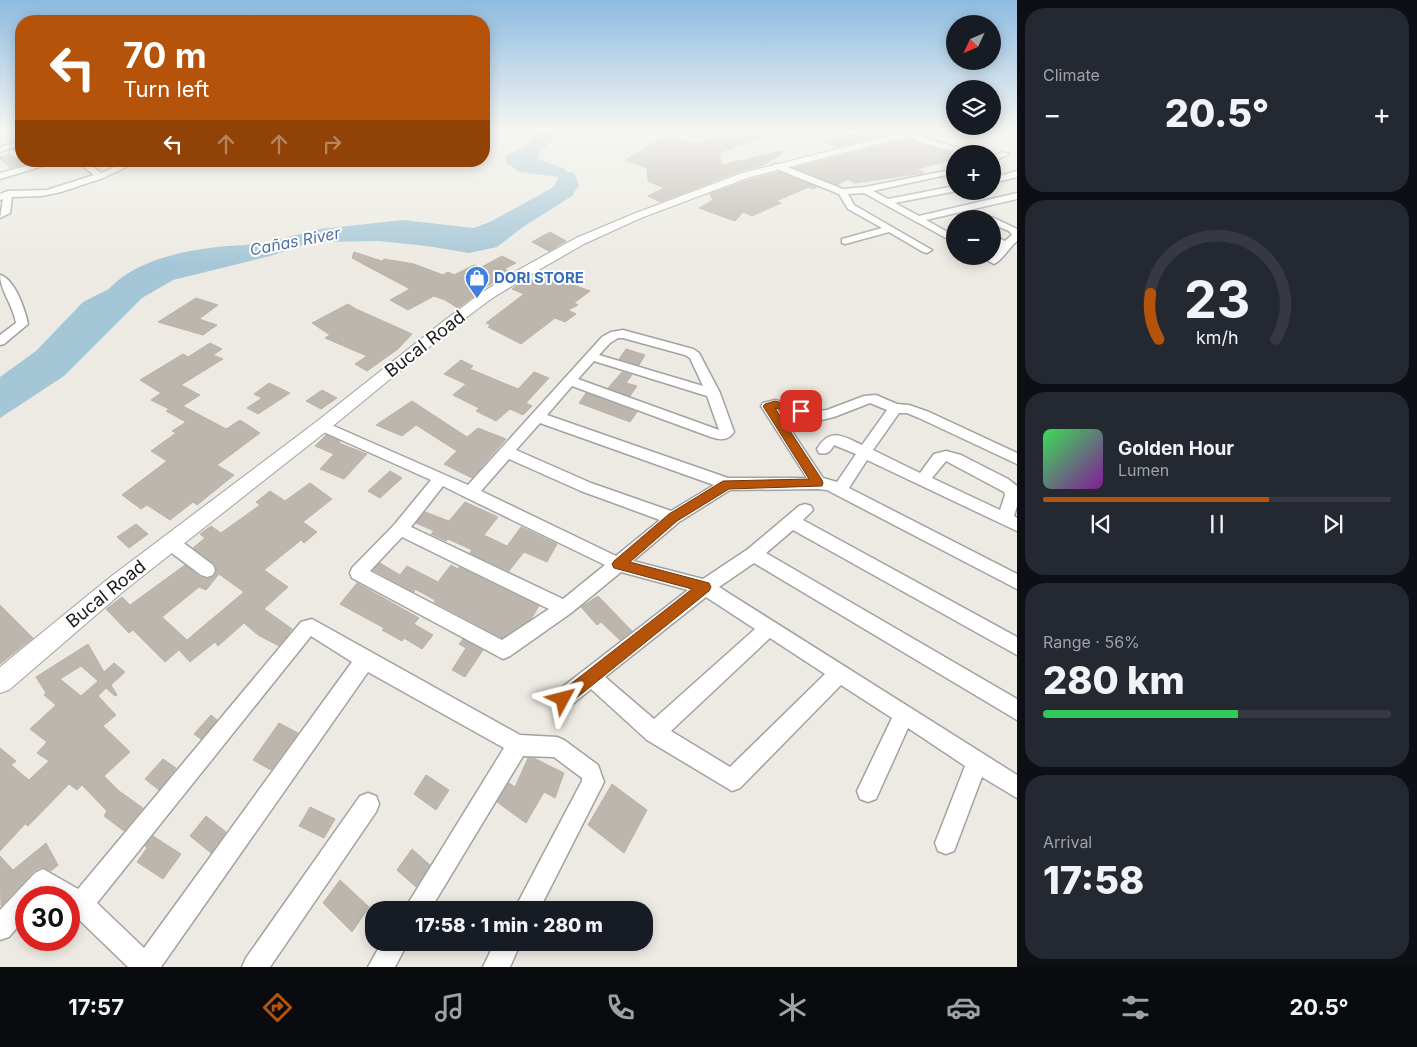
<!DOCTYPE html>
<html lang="en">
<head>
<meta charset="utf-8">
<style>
	:root { --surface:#171b24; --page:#242831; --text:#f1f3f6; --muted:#9ea1a6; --line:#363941; --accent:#b45309 }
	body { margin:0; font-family:Inter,sans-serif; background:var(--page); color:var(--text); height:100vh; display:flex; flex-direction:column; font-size:19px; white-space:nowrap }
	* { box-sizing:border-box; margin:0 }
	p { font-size:16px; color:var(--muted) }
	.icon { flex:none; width:28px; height:28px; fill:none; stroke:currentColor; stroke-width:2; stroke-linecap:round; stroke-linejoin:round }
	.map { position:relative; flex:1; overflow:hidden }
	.panel { display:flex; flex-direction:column; gap:8px; padding:8px; background:#0d0f14; width:400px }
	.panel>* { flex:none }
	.guide { position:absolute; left:15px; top:15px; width:475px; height:152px; border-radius:20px; box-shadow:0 2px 12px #0003; background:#b45309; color:#fff; overflow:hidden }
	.needle { width:32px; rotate:226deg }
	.tools { position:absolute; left:946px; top:15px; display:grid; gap:10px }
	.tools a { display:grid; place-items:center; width:55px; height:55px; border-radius:50%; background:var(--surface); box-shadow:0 2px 12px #0003; font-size:25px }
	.speed { position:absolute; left:15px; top:886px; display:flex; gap:10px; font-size:25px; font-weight:700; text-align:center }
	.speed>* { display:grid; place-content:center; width:65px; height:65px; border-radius:50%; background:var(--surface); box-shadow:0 2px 12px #0003; line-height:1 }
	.speed .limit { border:8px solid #d22; background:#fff; color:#111 }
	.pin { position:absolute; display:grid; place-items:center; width:42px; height:42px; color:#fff; margin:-21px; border-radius:10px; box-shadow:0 2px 8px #0006 }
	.me { position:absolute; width:55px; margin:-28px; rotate:52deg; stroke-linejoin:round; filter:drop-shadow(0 0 4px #0008) }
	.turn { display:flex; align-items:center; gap:18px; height:105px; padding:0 25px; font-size:22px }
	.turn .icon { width:65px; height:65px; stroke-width:2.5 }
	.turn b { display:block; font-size:35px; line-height:42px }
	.lanes { display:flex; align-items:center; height:48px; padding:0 25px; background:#0003; justify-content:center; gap:25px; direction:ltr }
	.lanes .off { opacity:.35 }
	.big { font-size:38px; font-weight:800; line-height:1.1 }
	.panel .tile { flex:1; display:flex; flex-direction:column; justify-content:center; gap:8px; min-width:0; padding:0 18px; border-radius:20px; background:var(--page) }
	.panel .dial { align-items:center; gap:0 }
	.dial svg { height:130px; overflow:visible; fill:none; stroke:var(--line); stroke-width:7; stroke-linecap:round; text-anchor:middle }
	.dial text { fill:var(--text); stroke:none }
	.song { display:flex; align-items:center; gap:15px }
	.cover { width:60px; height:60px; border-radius:8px; background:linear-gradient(135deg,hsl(130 70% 55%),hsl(290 70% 35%)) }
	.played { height:5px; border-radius:2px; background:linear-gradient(90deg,var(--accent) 65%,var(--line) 65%) }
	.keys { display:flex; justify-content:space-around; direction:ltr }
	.heat { display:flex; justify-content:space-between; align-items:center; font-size:28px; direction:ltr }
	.charge { height:8px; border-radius:4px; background:linear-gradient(90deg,#34c759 56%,var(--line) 0) }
	.trip { position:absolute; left:365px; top:901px; width:288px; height:50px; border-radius:20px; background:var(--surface); box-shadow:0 2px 12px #0003; font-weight:800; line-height:50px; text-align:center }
	.tab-bar { display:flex; height:80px; justify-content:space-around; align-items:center; background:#090b0e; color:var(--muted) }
	.tab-bar .icon { width:35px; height:35px }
	.tab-bar .on { color:var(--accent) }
	.tab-bar b { font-size:22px; color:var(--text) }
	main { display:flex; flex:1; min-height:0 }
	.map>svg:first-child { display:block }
</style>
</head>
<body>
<main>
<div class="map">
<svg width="1017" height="967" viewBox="0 0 1017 967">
	<rect width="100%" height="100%" fill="#eceae2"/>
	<path fill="#a5c6d7" d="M535 131H557C547 136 539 153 536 163L550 169 574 173 579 185 572 196 523 227 497 247 469 253 427 246 379 241 312 242 270 256 173 280 142 298 64 376 0 418V377L36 351 83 302 129 279 162 266 195 257 229 252 320 229 403 220 474 228 553 198 561 183 560 177 520 172 506 163V155L526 146Z"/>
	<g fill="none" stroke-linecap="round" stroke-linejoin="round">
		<g fill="#a5c6d7" fill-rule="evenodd">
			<path d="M547 131H561L534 158 563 168 575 178 564 194 502 230 496 231 490 230 487 226 490 222 552 188 559 178C546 168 529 172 519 158Z"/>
			<path d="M267 242 273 243 276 247 273 251C230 262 191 255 148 278 141 282 132 287 126 293 123 296 122 300 119 303 114 306 109 305 104 303L101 299C124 265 171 253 209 248 229 245 248 246 267 242Z"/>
		</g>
	</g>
	<g fill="#bcb6af" stroke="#bdb2a5" fill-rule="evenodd">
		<polygon points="731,131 776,132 719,153 722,165 781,151 782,154 761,166 741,171 660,202 648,196 664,188 648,181 647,168 625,160 666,136 696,144"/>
		<polygon points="868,131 879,131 886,135 836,147 823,141"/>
		<polygon points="907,139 925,146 957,154 955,154 955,159 917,169 924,173 855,183 848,179 837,185 794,168"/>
		<polygon points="8,155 9,156 25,164 10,168 0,159 0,157"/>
		<polygon points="778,172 817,187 813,189 809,187 776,201 781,203 752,216 743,212 735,221 699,208 713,200 710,194 751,179"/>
		<polygon points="550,232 566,241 549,251 532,242"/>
		<polygon points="354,252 382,261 384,259 414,264 443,275 448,272 454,275 474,265 480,268 502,256 516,263 504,269 511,272 486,287 458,308 445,300 434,296 408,310 390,300 410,289 352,258"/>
		<polygon points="544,274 590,291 574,303 578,305 568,310 576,314 565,322 555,318 521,344 488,327 491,325 486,323 524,294 512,289 526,279 530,281"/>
		<polygon points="196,298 218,305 199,319 217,325 203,335 158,322"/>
		<polygon points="348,304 356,309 412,334 398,349 367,371 355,364 367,356 325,338 330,335 312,323"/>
		<polygon points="210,343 222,349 213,355 223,359 181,385 200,395 183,406 226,429 240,420 260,433 217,465 234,475 197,505 193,502 170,520 147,505 141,509 122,495 167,461 151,451 176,433 172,431 186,422 166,411 169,409 151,400 161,393 140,380 183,354 188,357"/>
		<polygon points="626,349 645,355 639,365 619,359"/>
		<polygon points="461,360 473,366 470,369 518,389 534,372 549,378 526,403 532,406 523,415 510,409 496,421 476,411 479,408 453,395 466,384 444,374"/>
		<polygon points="622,372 632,375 626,383 637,386 630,396 608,388"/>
		<polygon points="269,383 290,393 258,414 247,408 262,398 254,394"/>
		<polygon points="322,390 337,398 321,409 306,401"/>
		<polygon points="586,393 637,412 630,422 579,403"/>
		<polygon points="412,401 467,437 478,428 506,439 472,478 444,464 457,451 416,425 402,436 376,425"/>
		<polygon points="326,435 340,441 339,443 367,454 344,479 320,469 334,454 315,446"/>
		<polygon points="390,471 402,478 380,498 368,491"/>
		<path d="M310 483 332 499 303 522 317 532 304 543 301 540 264 570 288 587 264 609 292 629 279 646 258 635 244 623 218 646 215 642 190 662 179 650 165 662 133 630 129 633 106 609 122 597 130 605 185 565 200 577 206 579 214 577 217 571 215 564 193 548 205 538 200 534 211 526 221 533 260 505 256 502 270 491 285 501ZM219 574 244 592 187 640 162 617 199 587 206 590Z"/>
		<polygon points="465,502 498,517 484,535 507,546 521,527 557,544 547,562 524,552 509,571 470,553 472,550 448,539 446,541 431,534 434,531 416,523 425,512 449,521"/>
		<polygon points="136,524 148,534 129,548 117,537"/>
		<polygon points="380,563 400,575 407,566 438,582 451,565 458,569 459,567 539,606 531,619 502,638 434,602 435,600 415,589 414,592 373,570"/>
		<polygon points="357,583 419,618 414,624 433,635 422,649 404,638 402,641 382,630 384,628 340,604"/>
		<polygon points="598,596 632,631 620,640 601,622 597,625 581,607"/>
		<polygon points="0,605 33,638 0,664"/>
		<polygon points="463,639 483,650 465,677 452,670 466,648 459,644"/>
		<path d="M88 644 104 672 114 663 125 672 111 685 117 695 115 696 106 688 98 696 116 715 103 726 130 752 104 776 119 791 143 808 124 831 104 816 107 811 82 785 77 790 69 784 28 826 25 824 0 851V748L16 761 11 765 29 780 49 761 37 753 47 742 30 729 56 705 44 695 46 693 36 677ZM81 666 98 681 81 696 60 679Z"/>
		<polygon points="211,715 217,720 201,739 194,734"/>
		<polygon points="279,723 298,733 271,770 253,760"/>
		<polygon points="528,758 534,758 564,773 555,798 544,792 526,823 497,802 509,783 515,787"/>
		<polygon points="163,759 176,768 159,790 145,779"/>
		<polygon points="426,775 449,790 436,810 414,794"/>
		<polygon points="612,784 647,810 624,853 588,825"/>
		<polygon points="310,807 335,819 324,838 299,826"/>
		<polygon points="206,816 226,832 211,853 190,836"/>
		<polygon points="153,836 181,854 163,879 137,862 147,848 145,846"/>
		<polygon points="46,843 58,865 51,871 42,867 34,871 1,906 0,856 13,870"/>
		<polygon points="412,849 430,865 416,887 397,870"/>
		<polygon points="340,880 369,907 352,932 323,903"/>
	</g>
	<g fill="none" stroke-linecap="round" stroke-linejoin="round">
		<defs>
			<g id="minor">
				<polygon points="881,131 891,131 904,136 900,138"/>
				<polygon points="906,132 912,132 931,140 972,152 966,154 925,144 906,136"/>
				<polygon points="21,141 21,145 0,152 0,147"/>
				<polygon points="10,150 16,150 21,155 22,161 10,154"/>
				<polygon points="1002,152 1009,154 992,162 992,157"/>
				<polygon points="45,161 59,161 0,179 0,173"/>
				<polygon points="76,161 85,161 101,173 128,161 139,161 103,178 61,192 41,196 12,197 10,213 0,218 3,199 0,200 0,194 8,191 47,190 94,175"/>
				<polygon points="774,164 780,164 843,189 865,187 955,169 955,173 873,191 888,199 955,186 956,191 895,203 919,216 1017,193 1017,199 926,220 955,236 955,243 864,193 848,194 854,205 932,250 927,253 923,252 889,232 845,244 842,243 842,239 882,228 848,209 839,194 774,168"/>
				<polygon points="1017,171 1017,177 992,183 992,178"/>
				<path d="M992 217 1017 229V241C1009 247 1003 260 994 264L979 256H992L1000 246 992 242V235L1005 241 1012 235 1009 231 992 224V219H988Z"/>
				<path d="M0 275C15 279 25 310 28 324L4 344 0 345V335L16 323C13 305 0 290 0 275Z"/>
				<path d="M623 330 693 349 699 353 720 393 734 432C728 441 720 440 711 437L572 386 547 415 728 478H807L761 406 763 403 775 400 817 411 827 410 864 396 876 395 897 404 909 405 929 412 1017 453V464L919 418 907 413H899L873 450 920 473 934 454 946 451 961 455 1008 479 1017 486V506L1014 516 1017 518V531L867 460 849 488 1017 574V589L827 490 818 489 730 490 679 522 633 561 703 579 748 549 799 506 805 504 811 506 813 510 803 520 1017 637V655L793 530 766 553 1017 699V720L754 563 719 587 1017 775V798L982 777 954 851 946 854 938 851 935 843 965 766 908 728 876 799 868 802 860 799 857 791 892 718 841 685 740 788 732 791 647 740 591 689 570 706 563 709 556 706 553 699 556 692 688 590 621 572 571 613 510 656 503 659 352 578 350 573 352 568 394 525 431 480 317 429 315 426 317 423H327L468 485 602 337 611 332ZM618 338H623L685 355 690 358 703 386 599 355 610 343ZM594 361 707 396 719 430 578 379ZM870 403 887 410 862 445C843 436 830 427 817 449L819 453C827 455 830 452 834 445L856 454 837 482 823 478 777 409 817 421 834 417ZM540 423 714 485 671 511 591 483 516 450ZM509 459 581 491 660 520 616 556 481 491ZM946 461 1004 492 1005 495 1000 510 932 478ZM443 486 465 497 605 565 563 599 411 527ZM402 537 549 609 502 640 370 571ZM706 597 755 629 654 719 605 677ZM770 638 825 674 730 767 671 731Z"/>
				<polygon points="171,536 177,538 213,565 215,570 213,575 207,577 201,575 165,548 163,543 165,538"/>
				<path d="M312 619 520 735 557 737 564 740 598 765 604 782 539 910H514L582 781V778L554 757 523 756 430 910H404L504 748 368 672 161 967H128L69 910V898L46 896 26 898V917L9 937 0 940V910L35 873 43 869 78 889 301 622ZM311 636 352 662 144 948 97 903Z"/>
				<polygon points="368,793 376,796 379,804 376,812 270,967 242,967 246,958 360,796"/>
				<polygon points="382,942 408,942 395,967 368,967"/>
				<polygon points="495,942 521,942 510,967 483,967"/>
			</g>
			<polygon id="tertiary" points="909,131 923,131 921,133 750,177 641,218 584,244 530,275 491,299 455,326 328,430 125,590 9,690 0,693 0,667 109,578 316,422 445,320 481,293 520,269 576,238 633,214 742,173"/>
		</defs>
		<use href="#minor" stroke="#a2a2a2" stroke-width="3"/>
		<use href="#tertiary" stroke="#a2a2a2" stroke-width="2"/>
		<use href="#minor" fill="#fff" fill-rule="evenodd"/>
		<use href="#tertiary" fill="#fff" fill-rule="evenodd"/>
	</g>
	<linearGradient id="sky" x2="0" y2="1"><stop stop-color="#8dbbe1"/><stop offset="0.49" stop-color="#f6f6f2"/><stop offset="1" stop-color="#f6f6f2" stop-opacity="0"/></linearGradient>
	<rect width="1017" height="266" fill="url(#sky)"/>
	<polygon fill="#b45309" stroke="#753606" points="775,401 804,409 806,411 801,415 775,408 822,480 823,483 822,486 729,489 677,521 630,562 709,583 711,587 709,591 569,704 563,706 558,704 556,699 558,694 692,589 614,568 612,564 614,561 669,514 723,481 809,479 763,406 765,404"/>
	<defs>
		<symbol id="shop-pin" viewBox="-11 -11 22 30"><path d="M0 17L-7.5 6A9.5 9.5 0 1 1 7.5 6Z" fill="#3f7fe0" stroke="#fff"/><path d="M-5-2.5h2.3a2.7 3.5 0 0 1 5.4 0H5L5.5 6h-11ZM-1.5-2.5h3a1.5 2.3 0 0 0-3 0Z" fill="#fff"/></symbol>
	</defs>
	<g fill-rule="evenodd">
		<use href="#shop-pin" x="463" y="264" width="28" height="38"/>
	</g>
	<g text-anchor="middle" stroke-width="4" stroke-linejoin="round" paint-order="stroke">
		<g font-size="15" font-weight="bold" fill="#366cbe" stroke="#fff" text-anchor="start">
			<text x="494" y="283">DORI STORE</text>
		</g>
		<g font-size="16" font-style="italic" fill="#5070a3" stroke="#fff">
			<text transform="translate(295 241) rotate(-11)" y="6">Cañas River</text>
		</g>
		<g font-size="18" fill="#1b1b1b" stroke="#fff">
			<text transform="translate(425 344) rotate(-38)" y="6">Bucal Road</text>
			<text transform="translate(106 594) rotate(-39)" y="6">Bucal Road</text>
		</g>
	</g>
</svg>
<div class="tools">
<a><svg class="needle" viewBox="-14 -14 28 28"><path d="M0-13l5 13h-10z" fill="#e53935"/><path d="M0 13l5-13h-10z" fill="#9ea1a6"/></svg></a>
<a><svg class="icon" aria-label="layers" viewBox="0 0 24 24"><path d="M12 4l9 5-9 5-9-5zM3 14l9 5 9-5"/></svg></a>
<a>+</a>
<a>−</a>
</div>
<div class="speed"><div class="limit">30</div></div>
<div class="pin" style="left:801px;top:411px;background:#d93025"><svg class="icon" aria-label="arrive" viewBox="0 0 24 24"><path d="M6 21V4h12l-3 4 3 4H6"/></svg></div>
<svg class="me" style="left:563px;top:699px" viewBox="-20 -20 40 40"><path d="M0-17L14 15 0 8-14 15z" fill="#b45309" stroke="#fff" stroke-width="4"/></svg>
<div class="trip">17:58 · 1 min · 280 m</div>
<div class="guide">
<div class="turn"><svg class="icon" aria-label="left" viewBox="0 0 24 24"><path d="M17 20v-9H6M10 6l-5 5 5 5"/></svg><div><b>70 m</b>Turn left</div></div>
<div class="lanes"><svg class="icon" aria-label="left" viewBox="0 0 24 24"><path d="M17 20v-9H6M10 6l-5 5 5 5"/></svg><svg class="icon off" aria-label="ahead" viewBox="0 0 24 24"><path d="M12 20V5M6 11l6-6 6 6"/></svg><svg class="icon off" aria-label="ahead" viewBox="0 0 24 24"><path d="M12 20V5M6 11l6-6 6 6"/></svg><svg class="icon off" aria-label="right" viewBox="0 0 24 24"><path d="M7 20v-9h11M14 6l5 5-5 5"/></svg></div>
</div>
</div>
<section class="panel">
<div class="tile"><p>Climate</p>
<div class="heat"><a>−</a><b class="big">20.5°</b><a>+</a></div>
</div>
<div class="tile dial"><svg viewBox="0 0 100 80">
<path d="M14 69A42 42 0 1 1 86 69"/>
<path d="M14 69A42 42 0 0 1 9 41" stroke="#b45309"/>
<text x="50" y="56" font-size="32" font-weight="700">23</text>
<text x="50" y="72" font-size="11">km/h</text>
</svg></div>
<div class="tile">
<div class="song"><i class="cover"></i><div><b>Golden Hour</b><p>Lumen</p></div></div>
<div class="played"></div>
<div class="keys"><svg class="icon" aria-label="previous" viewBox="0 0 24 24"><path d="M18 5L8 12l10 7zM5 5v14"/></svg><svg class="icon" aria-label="pause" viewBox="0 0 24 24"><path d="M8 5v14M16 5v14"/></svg><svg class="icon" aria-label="next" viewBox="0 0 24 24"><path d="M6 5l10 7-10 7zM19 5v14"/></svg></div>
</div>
<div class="tile"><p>Range · 56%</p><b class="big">280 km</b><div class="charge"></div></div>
<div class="tile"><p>Arrival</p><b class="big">17:58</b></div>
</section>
</main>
<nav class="tab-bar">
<b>17:57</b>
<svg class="icon on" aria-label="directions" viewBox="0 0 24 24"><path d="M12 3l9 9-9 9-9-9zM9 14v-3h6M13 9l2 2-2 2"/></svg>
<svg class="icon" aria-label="music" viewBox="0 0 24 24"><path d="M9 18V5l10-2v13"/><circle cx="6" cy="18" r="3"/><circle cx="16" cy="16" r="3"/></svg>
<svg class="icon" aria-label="phone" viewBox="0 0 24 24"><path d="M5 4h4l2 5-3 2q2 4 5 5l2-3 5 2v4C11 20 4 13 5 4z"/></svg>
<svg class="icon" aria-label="climate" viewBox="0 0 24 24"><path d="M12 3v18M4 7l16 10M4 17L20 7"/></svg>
<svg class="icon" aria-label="car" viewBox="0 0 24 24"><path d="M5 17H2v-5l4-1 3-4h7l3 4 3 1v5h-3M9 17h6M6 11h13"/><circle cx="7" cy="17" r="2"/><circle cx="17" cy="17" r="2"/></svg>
<svg class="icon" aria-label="filters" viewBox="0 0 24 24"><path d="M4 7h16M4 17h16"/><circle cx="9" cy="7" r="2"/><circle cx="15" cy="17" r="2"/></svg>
<b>20.5°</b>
</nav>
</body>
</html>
